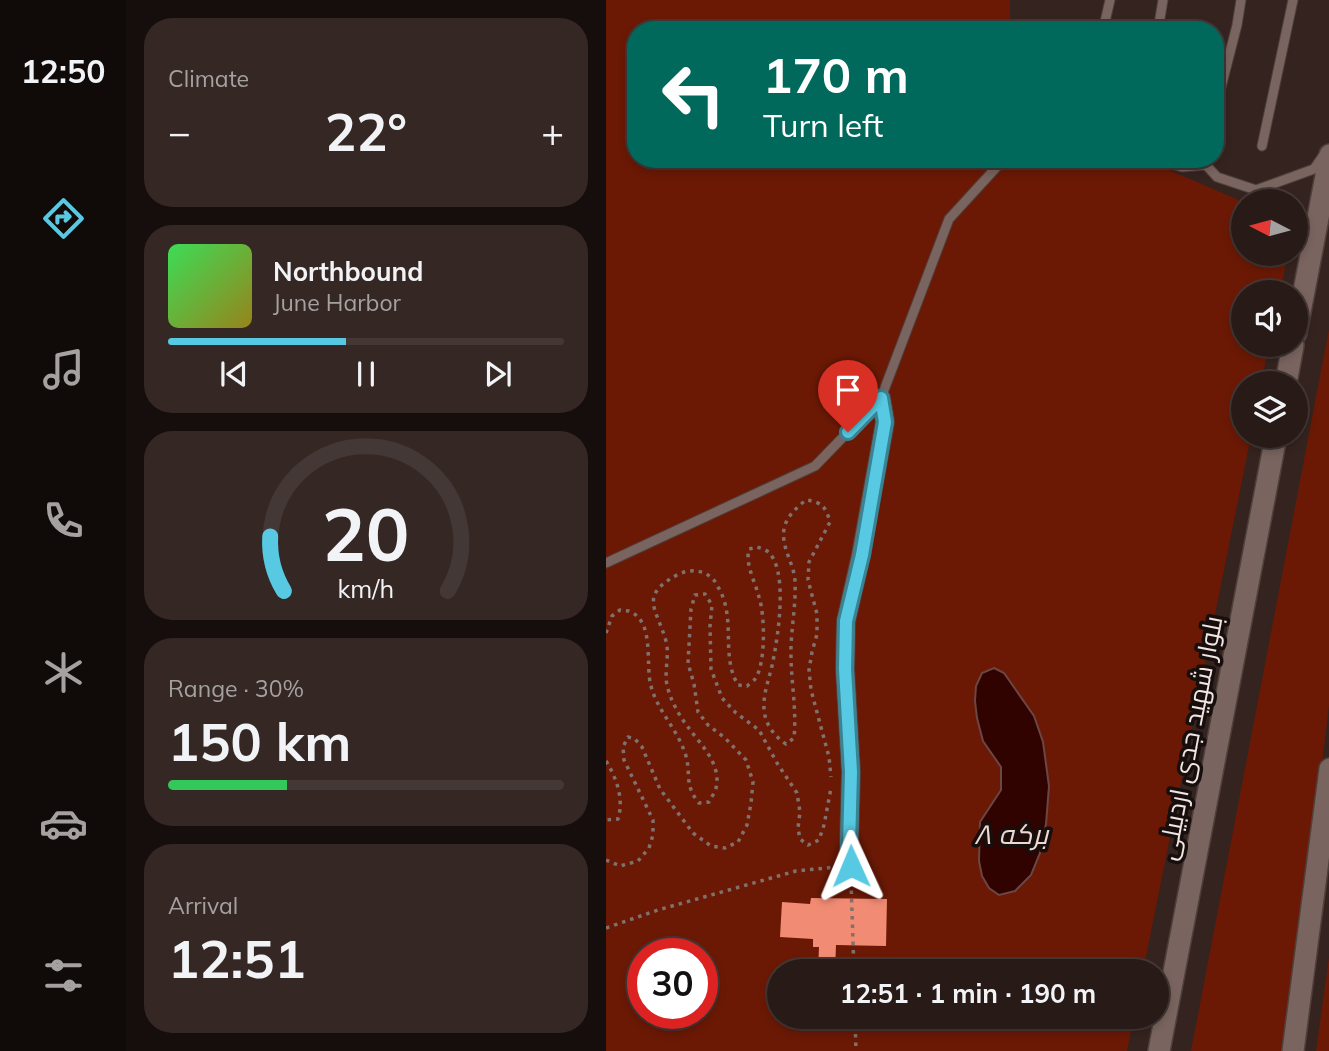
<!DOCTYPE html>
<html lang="en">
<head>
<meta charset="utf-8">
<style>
	:root { --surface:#281a17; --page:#342724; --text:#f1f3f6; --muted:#a5a1a1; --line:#443836; --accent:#57c9e2 }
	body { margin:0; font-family:Mulish,Cairo,sans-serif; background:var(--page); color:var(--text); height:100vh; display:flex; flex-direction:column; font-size:26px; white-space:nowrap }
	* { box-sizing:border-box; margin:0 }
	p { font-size:23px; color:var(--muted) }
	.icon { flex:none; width:38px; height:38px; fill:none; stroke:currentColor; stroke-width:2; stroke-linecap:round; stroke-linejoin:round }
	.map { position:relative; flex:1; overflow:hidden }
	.sheet { display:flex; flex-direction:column; gap:18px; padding:18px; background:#160e0d; width:480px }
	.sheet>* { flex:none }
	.top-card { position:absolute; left:21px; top:21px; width:597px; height:147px; border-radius:28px; box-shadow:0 4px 10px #0003,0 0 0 2px var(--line); background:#00695c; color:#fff; overflow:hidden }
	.needle { width:46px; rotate:276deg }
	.fabs { position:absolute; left:625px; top:189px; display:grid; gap:14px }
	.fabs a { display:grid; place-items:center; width:77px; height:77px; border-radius:50%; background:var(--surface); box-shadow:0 4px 10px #0003,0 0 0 2px var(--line); font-size:35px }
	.speed { position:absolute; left:21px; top:938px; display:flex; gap:14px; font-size:35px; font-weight:700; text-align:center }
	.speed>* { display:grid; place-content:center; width:91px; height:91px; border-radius:50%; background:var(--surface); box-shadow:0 4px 10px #0003,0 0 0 2px var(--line); line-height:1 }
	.speed .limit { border:10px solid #d22; background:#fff; color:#111 }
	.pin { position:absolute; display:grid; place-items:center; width:60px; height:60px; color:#fff; margin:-72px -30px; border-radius:50% 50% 50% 0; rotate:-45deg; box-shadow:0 0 7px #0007 }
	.pin .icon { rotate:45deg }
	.me { position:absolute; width:77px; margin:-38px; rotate:359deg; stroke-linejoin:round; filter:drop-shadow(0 0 5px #0008) }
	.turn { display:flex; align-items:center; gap:24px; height:147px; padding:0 21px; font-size:32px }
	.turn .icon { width:91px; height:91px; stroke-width:2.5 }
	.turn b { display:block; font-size:49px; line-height:60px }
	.big { font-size:52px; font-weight:700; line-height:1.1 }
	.sheet .tile { flex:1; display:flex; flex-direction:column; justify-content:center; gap:10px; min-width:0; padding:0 24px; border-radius:28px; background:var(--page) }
	.sheet .dial { align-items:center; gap:0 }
	.dial svg { height:182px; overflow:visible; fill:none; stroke:var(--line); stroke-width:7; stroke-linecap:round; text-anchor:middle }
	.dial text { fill:var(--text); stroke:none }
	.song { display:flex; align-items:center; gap:21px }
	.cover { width:84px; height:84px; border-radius:10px; background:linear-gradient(135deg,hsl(130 70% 55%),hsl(50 70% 35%)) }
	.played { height:7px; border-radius:4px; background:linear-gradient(90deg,var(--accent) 45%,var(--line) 45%) }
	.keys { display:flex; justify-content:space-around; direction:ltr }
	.heat { display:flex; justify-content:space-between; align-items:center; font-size:38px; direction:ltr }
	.charge { height:10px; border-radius:5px; background:linear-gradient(90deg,#34c759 30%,var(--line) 0) }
	.trip { position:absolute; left:161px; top:959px; width:402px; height:70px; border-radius:35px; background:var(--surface); box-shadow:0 4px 10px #0003,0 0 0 2px var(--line); font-weight:700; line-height:70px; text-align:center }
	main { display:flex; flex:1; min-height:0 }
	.dock { display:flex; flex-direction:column; width:126px; justify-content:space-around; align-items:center; background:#100a09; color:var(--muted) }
	.dock .icon { width:49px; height:49px }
	.dock .selected { color:var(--accent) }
	.dock b { font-size:32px; color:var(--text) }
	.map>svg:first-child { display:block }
</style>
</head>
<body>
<main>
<nav class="dock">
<b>12:50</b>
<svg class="icon selected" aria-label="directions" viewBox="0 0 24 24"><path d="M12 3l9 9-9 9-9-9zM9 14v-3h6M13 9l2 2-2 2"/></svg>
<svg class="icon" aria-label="music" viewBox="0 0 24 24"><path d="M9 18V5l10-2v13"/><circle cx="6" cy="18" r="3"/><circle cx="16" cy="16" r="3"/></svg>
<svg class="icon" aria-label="phone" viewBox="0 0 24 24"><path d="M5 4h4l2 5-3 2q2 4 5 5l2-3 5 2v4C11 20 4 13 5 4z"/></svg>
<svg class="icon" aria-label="climate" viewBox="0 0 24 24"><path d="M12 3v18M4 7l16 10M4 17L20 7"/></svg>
<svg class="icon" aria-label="car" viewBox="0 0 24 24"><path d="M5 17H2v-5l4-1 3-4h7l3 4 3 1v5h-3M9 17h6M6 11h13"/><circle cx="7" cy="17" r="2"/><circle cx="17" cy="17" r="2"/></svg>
<svg class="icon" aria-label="filters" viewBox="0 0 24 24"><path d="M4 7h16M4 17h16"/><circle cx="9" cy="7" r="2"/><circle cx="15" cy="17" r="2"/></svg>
</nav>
<section class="sheet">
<div class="tile"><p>Climate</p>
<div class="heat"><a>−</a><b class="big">22°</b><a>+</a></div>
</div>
<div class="tile">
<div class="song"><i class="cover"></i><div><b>Northbound</b><p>June Harbor</p></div></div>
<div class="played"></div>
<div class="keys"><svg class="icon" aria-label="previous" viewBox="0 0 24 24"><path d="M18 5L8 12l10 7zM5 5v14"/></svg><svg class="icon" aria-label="pause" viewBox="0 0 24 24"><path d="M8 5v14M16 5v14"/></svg><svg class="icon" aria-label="next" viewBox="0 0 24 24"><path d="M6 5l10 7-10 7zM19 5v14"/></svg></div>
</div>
<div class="tile dial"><svg viewBox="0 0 100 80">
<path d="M14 69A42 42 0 1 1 86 69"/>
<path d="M14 69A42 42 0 0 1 8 45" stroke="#57c9e2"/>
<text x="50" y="56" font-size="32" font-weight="700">20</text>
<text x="50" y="72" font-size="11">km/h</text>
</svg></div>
<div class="tile"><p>Range · 30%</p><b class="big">150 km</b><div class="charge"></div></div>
<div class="tile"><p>Arrival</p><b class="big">12:51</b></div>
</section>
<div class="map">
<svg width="724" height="1051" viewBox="0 0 724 1051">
	<rect width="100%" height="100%" fill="#35231f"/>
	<g fill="#6b1905" fill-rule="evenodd">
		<path d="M0 0H404V30H30V159H538L637 202V254H682L674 292H637V345H663L655 383H637V436H645L537 971H173V1017H528L521 1051H0ZM37 954H96V1013H37Z"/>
		<polygon points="723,329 723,705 707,839 677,1051 585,1051"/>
		<polygon points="723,957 723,1051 710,1051"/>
	</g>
	<polygon fill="#300200" stroke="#6a4644" stroke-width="2" points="388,668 398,673 428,716 437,742 443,786 440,824 434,853 425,875 409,891 393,895 383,888 376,876 373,861 374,822 395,790 395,767 377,741 371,718 369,701 370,686 376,673"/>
	<polygon fill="#f18b74" points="205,898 281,899 280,946 230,945 229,971 212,971 213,947 207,947 207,939 174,937 176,902 204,904"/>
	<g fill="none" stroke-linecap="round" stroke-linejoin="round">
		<defs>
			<g id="lane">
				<polyline points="497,30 504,0"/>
				<polyline points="552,30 557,0"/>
				<polyline points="609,111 631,25 635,0"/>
				<polyline points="656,146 687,0"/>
				<polyline points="547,159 576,167 600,165"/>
				<polyline points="600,159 600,165 611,177 650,190 667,201"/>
				<polyline points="650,190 708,169 717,156"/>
				<polyline points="690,216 703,243"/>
				<polyline points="0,563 209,466 275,398 343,219 398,159"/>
			</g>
			<polyline id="street" points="245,865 243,846 245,772 239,669 240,621 255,555 279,422 275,398"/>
			<g id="secondary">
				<polyline points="690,333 724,155"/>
				<polyline points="680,383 687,345"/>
				<polyline points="553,1051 670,436"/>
				<polyline points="687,1051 724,769"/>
			</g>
		</defs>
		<use href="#lane" stroke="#4f403c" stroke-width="11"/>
		<use href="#street" stroke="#4f403c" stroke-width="20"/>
		<use href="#secondary" stroke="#4f403c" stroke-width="24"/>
		<g stroke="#81716d" stroke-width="3.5" stroke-dasharray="3.5 5" stroke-linecap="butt">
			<path d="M0 633 6 616 14 610C18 611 22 610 25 612 49 623 39 666 45 686 51 710 71 729 79 753 86 773 77 784 93 803L103 802C105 798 109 792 110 788 116 764 94 744 82 727 73 715 66 703 62 689 57 674 64 656 60 641 51 609 32 596 71 575 82 569 96 569 106 578 108 579 111 585 112 587 131 618 114 655 132 685L141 686C143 684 147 682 149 679 160 664 159 615 153 597 149 581 139 565 143 549L151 547C154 548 158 549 161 551 183 568 172 636 167 661 164 677 157 692 158 709 159 724 168 736 180 744L188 738C191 707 184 677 185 646 186 624 190 603 189 581 188 563 175 548 178 529 180 517 191 507 200 500 216 502 220 507 224 522L203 562 202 580 211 614V634L206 652 203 670 205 690 223 757 225 777"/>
			<path d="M0 761C11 779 18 799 12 819L0 820"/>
			<polyline points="0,860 14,866 32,861 43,848 47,835 47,820 18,760 17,747 22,737 29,739 36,747 54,789 87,833 105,846 119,848 132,842 141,825 145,803 147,782 140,760 119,738 102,725 92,712 88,684 82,663 85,609 89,595 99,594 106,605 104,626 105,669 116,698 130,713 153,730 171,763 191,793 194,812 192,828 194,839 202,845 213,840 218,825 225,788"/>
			<polyline points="245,882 248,971"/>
			<polyline points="0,928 52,910 190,871 230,867"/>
			<polyline points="249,1017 250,1051"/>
		</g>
		<use href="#lane" stroke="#7a645f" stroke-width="9"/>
		<use href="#street" stroke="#7a645f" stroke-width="18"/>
		<use href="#secondary" stroke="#7a645f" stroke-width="21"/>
	</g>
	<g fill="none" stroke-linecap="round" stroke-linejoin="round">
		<defs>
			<polyline id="route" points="242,432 275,398 279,422 256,555 240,621 239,669 245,772 243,846 245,866"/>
		</defs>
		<use href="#route" stroke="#398393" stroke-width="18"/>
		<use href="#route" stroke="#57c9e2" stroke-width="12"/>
	</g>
	<g text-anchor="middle" stroke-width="7" stroke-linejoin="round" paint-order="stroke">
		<g font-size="26" fill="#f2e5e2" stroke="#170f0d">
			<text transform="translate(584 738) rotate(-79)" y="9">بلوار شهید جدی اردبیلی</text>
		</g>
		<g font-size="28" font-style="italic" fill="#f2d7d0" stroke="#170f0d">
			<text x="405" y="844">برکه ۸</text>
		</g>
	</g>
</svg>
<div class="fabs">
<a><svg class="needle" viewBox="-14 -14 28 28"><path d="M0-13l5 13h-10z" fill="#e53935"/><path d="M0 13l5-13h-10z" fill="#a5a1a1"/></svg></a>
<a><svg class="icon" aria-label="sound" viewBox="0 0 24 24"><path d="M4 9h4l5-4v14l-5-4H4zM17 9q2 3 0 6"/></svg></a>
<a><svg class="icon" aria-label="layers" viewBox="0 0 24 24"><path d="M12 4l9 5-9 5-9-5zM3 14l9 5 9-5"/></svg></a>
</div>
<div class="speed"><div class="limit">30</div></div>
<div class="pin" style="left:242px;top:432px;background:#d93025"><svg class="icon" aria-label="arrive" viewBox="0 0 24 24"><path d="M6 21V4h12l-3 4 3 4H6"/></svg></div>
<svg class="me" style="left:245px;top:866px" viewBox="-20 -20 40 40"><path d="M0-17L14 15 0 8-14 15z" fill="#57c9e2" stroke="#fff" stroke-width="4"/></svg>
<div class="trip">12:51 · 1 min · 190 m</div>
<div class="top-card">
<div class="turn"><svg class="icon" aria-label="left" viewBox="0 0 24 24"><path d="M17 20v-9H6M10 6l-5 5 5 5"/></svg><div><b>170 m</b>Turn left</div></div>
</div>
</div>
</main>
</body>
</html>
